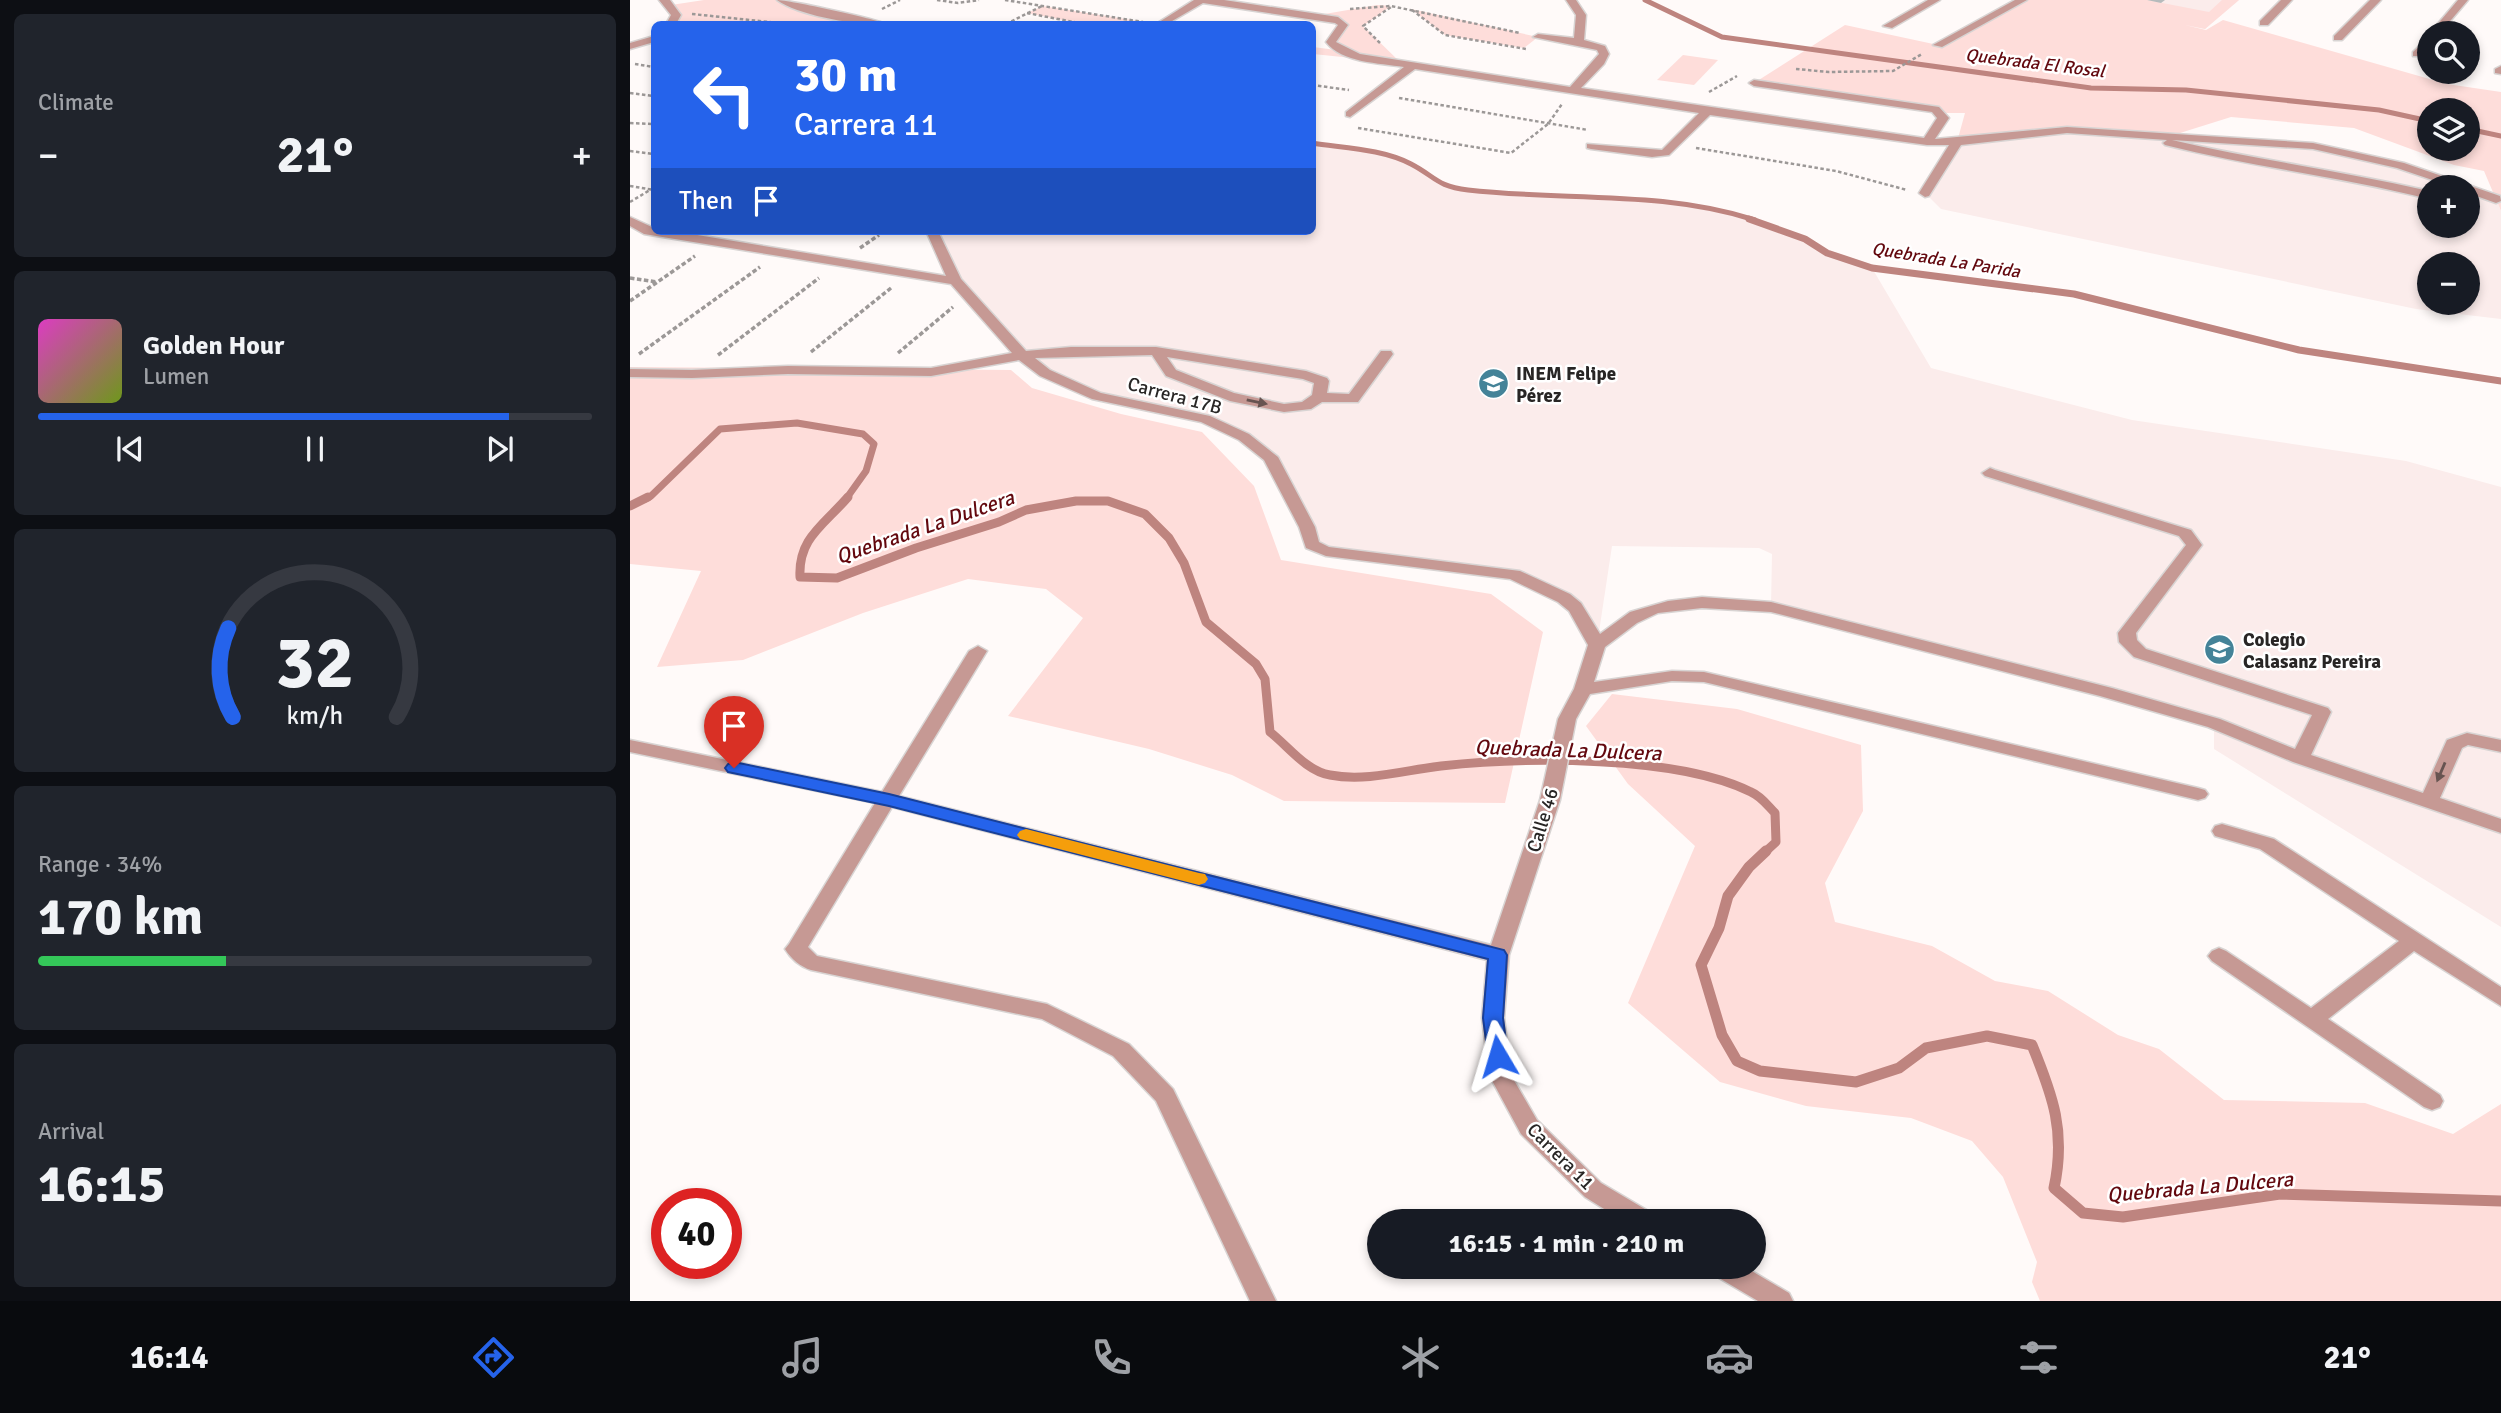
<!DOCTYPE html>
<html lang="en">
<head>
<meta charset="utf-8">
<style>
	:root { --surface:#171b24; --page:#20242c; --text:#f1f3f6; --muted:#9ea1a6; --line:#363941; --accent:#2563eb }
	body { margin:0; font-family:Signika,sans-serif; background:var(--page); color:var(--text); height:100vh; display:flex; flex-direction:column; font-size:26px; white-space:nowrap }
	* { box-sizing:border-box; margin:0 }
	p { font-size:23px; color:var(--muted) }
	.icon { flex:none; width:38px; height:38px; fill:none; stroke:currentColor; stroke-width:2; stroke-linecap:round; stroke-linejoin:round }
	.map { position:relative; flex:1; overflow:hidden }
	.sheet { display:flex; flex-direction:column; gap:14px; padding:14px; background:#0d0f14; width:630px }
	.sheet>* { flex:none }
	.banner { position:absolute; left:21px; top:21px; width:665px; height:214px; border-radius:10px; box-shadow:0 4px 10px #0003; background:#2563eb; color:#fff; overflow:hidden }
	.fabs { position:absolute; left:1787px; top:21px; display:grid; gap:14px }
	.fabs a { display:grid; place-items:center; width:63px; height:63px; border-radius:50%; background:var(--surface); box-shadow:0 4px 10px #0003; font-size:35px }
	.speed { position:absolute; left:21px; top:1188px; display:flex; gap:14px; font-size:35px; font-weight:700; text-align:center }
	.speed>* { display:grid; place-content:center; width:91px; height:91px; border-radius:50%; background:var(--surface); box-shadow:0 4px 10px #0003; line-height:1 }
	.speed .limit { border:10px solid #d22; background:#fff; color:#111 }
	.pin { position:absolute; display:grid; place-items:center; width:60px; height:60px; color:#fff; margin:-72px -30px; border-radius:50% 50% 50% 0; rotate:-45deg; box-shadow:0 0 7px #0007 }
	.pin .icon { rotate:45deg }
	.me { position:absolute; width:77px; margin:-38px; rotate:353deg; stroke-linejoin:round; filter:drop-shadow(0 0 5px #0008) }
	.turn { display:flex; align-items:center; gap:24px; height:147px; padding:0 28px; font-size:32px }
	.turn .icon { width:91px; height:91px; stroke-width:2.5 }
	.turn b { display:block; font-size:49px; line-height:60px }
	.then { display:flex; align-items:center; height:66px; padding:0 28px; background:#0003; gap:14px; font-size:26px }
	.big { font-size:52px; font-weight:700; line-height:1.1 }
	.sheet .widget { flex:1; display:flex; flex-direction:column; justify-content:center; gap:10px; min-width:0; padding:0 24px; border-radius:10px; background:var(--page) }
	.sheet .dial { align-items:center; gap:0 }
	.dial svg { height:182px; overflow:visible; fill:none; stroke:var(--line); stroke-width:7; stroke-linecap:round; text-anchor:middle }
	.dial text { fill:var(--text); stroke:none }
	.song { display:flex; align-items:center; gap:21px }
	.cover { width:84px; height:84px; border-radius:10px; background:linear-gradient(135deg,hsl(310 70% 55%),hsl(80 70% 35%)) }
	.played { height:7px; border-radius:4px; background:linear-gradient(90deg,var(--accent) 85%,var(--line) 85%) }
	.keys { display:flex; justify-content:space-around; direction:ltr }
	.heat { display:flex; justify-content:space-between; align-items:center; font-size:38px; direction:ltr }
	.charge { height:10px; border-radius:5px; background:linear-gradient(90deg,#34c759 34%,var(--line) 0) }
	.trip { position:absolute; left:737px; top:1209px; width:399px; height:70px; border-radius:35px; background:var(--surface); box-shadow:0 4px 10px #0003; font-weight:700; line-height:70px; text-align:center }
	.dock { display:flex; height:112px; justify-content:space-around; align-items:center; background:#090b0e; color:var(--muted) }
	.dock .icon { width:49px; height:49px }
	.dock .active { color:var(--accent) }
	.dock b { font-size:32px; color:var(--text) }
	main { display:flex; flex:1; min-height:0 }
	.map>svg:first-child { display:block }
</style>
</head>
<body>
<main>
<section class="sheet">
<div class="widget"><p>Climate</p>
<div class="heat"><a>−</a><b class="big">21°</b><a>+</a></div>
</div>
<div class="widget">
<div class="song"><i class="cover"></i><div><b>Golden Hour</b><p>Lumen</p></div></div>
<div class="played"></div>
<div class="keys"><svg class="icon" aria-label="previous" viewBox="0 0 24 24"><path d="M18 5L8 12l10 7zM5 5v14"/></svg><svg class="icon" aria-label="pause" viewBox="0 0 24 24"><path d="M8 5v14M16 5v14"/></svg><svg class="icon" aria-label="next" viewBox="0 0 24 24"><path d="M6 5l10 7-10 7zM19 5v14"/></svg></div>
</div>
<div class="widget dial"><svg viewBox="0 0 100 80">
<path d="M14 69A42 42 0 1 1 86 69"/>
<path d="M14 69A42 42 0 0 1 12 30" stroke="#2563eb"/>
<text x="50" y="56" font-size="32" font-weight="700">32</text>
<text x="50" y="72" font-size="11">km/h</text>
</svg></div>
<div class="widget"><p>Range · 34%</p><b class="big">170 km</b><div class="charge"></div></div>
<div class="widget"><p>Arrival</p><b class="big">16:15</b></div>
</section>
<div class="map">
<svg width="1871" height="1301" viewBox="0 0 1871 1301">
	<rect width="100%" height="100%" fill="#fffaf9"/>
	<g fill="#fbeceb" fill-rule="evenodd">
		<polygon points="1451,0 1609,0 1575,29"/>
		<path d="M1437 130 1683 146 1770 165 1834 187H1799V226H1838V189L1866 199 1871 211V319L1786 309 1311 209 1295 193 1327 142ZM1799 264H1838V303H1799Z"/>
		<polygon points="683,143 756,155 781,164 808,184 837,190 993,198 1056,206 1121,219 1175,239 1197,253 1242,268 1301,368 1502,420 1776,461 1871,487 1871,927 1584,749 1584,723 1141,607 1142,554 1129,548 982,546 967,645 954,619 899,581 682,545 640,457 575,419 467,396 415,373 339,294 302,231 682,231"/>
	</g>
	<g fill="#feddda" fill-rule="evenodd">
		<polygon points="74,0 152,0 178,10 250,24 41,24 45,15 41,5"/>
		<path d="M1392 0H1517L1579 12 1592 0H1609L1575 29 1555 25 1576 30 1593 20 1817 84 1871 92V211L1854 171 1824 165 1724 128 1601 117 1550 133 1447 130 1327 142 1335 113H1311L1124 83 1215 25 1308 45ZM1799 110H1838V149H1799Z"/>
		<polygon points="747,5 761,6 733,26 771,63 683,54 683,47 714,51 701,42 712,25 683,16"/>
		<polygon points="413,6 527,24 454,24 397,13"/>
		<polygon points="781,9 908,37 894,48 815,35"/>
		<polygon points="1053,55 1088,60 1064,85 1027,80"/>
		<polygon points="0,367 381,370 402,388 491,414 572,432 624,486 651,560 861,594 913,632 875,803 654,801 602,775 519,749 378,716 453,618 416,589 338,579 233,613 113,660 27,667 71,571 0,564"/>
		<polygon points="982,694 1107,709 1231,745 1233,811 1195,883 1205,922 1302,946 1365,981 1418,991 1488,1035 1529,1049 1594,1100 1735,1103 1823,1134 1871,1104 1871,1301 1410,1301 1402,1282 1407,1262 1373,1177 1342,1141 1281,1118 1176,1106 1090,1082 998,1003 1065,846 998,784 956,726"/>
	</g>
	<g fill="none" stroke-linecap="round" stroke-linejoin="round">
		<g stroke="#be847f" stroke-width="5">
			<polyline points="1015,0 1092,37 1461,88 1556,90 1749,110 1799,121"/>
			<polyline points="1838,129 1871,136"/>
			<path d="M682 143C714 148 753 149 781 164 806 177 806 186 838 190 933 201 1032 190 1125 220"/>
		</g>
		<g stroke="#be847f" stroke-width="7">
			<polyline points="1119,219 1175,239 1197,253 1242,268 1444,294 1669,350 1871,381"/>
			<polyline points="15,499 21,496 90,429 167,423 233,434 244,444 236,471 216,499"/>
		</g>
		<g stroke="#be847f" stroke-width="9">
			<path d="M218 497C194 525 168 538 170 577L207 578 286 548 369 522 396 510 446 501H478L515 514 539 538 554 563 576 622 626 664 635 679 640 732C658 746 676 771 700 775 736 782 776 770 811 766 894 757 1047 755 1121 792 1131 796 1138 806 1145 813L1146 842 1134 853"/>
			<polyline points="0,506 18,497"/>
		</g>
		<path stroke="#be847f" stroke-width="11" d="M1136 851 1119 867 1098 896 1089 928 1071 965 1092 1035 1107 1061 1130 1071 1226 1082 1269 1068 1296 1048 1357 1036 1402 1045C1423 1096 1436 1132 1424 1188L1453 1213 1493 1217 1650 1194 1871 1201"/>
		<defs>
			<g id="minor">
				<polygon points="29,0 40,0 51,15 46,24 36,24 41,15"/>
				<path d="M147 0C158 0 248 19 255 24 229 26 169 16 147 0Z"/>
				<path d="M564 0H594L708 17 718 25 706 42 730 54 940 87 969 54 967 50 903 37 908 34 944 38 946 15 936 0H946L956 15 954 40 975 46 979 54 974 64 951 88 1294 138 1307 118 1302 112 1124 86 1119 83 1124 80 1309 107 1319 118 1305 139 1437 127 1683 143 1774 163 1870 196 1871 201 1866 203 1838 193V187H1823L1767 168 1683 149 1542 140C1627 160 1714 171 1799 191V199C1712 177 1622 167 1535 145L1533 143 1537 140 1437 133 1331 145 1299 196 1295 197 1289 193 1319 145H1297L1080 115 1039 155 1022 157 961 149 957 148V144L1032 150 1069 113 785 69 720 117 716 116V112L774 67C749 63 712 63 696 42L708 25 705 23 573 3 537 24H526Z"/>
				<polygon points="1298,0 1310,0 1262,28 1253,26"/>
				<polygon points="1385,0 1397,0 1312,47 1303,45"/>
				<polygon points="1651,0 1662,0 1638,25 1630,25 1630,21"/>
				<polygon points="1740,0 1751,0 1712,40 1704,40 1704,36"/>
				<polygon points="1828,0 1838,0 1810,33 1800,33"/>
				<polygon points="24,36 24,42 0,49 0,43"/>
				<polygon points="1799,37 1799,46 1791,56 1783,56 1783,52"/>
				<polygon points="1871,66 1871,74 1865,73 1865,69"/>
				<path d="M0 217 24 228V231H43L316 276 296 231H308L331 279 396 351 441 347H526L676 371 697 378 699 381 697 393 719 394 751 351H761L763 354 728 402H692L681 409 654 412 600 401 536 376 522 355 405 358 420 370 471 393 580 416 619 434 648 457 685 527 689 542 699 547 890 571 940 594 951 603 970 634 1000 612 1038 601 1072 597 1141 602 1482 688 1590 719 1665 749 1682 715 1504 657 1489 642 1488 633 1556 545 1549 536 1355 476 1352 473 1360 468 1365 470 1561 530 1572 545 1506 633 1507 640 1516 649 1698 708 1701 712 1681 755 1793 793 1817 740 1837 733 1871 740V752L1838 745 1832 748 1810 798 1871 819V833L1663 762 1578 727 1470 696 1141 612 1072 608 1028 613 1007 623 975 647 964 682 1042 671 1074 672 1568 788 1575 790 1578 794 1575 798 1568 800 1074 682 1042 681 960 694 946 719 930 800 879 955 874 1018 881 1075 907 1120 971 1183 1025 1215 1028 1222H995L955 1197 891 1134 859 1075 852 1018 857 960 262 807 178 947 187 956 417 1004 499 1044 543 1089 646 1301H620L526 1101 483 1056 412 1019 181 970C171 967 161 959 155 949L159 944 245 803 0 752V740L252 792 339 651 348 646 357 651 269 796 861 945 910 800 928 719 944 689 958 645 939 611 928 602 880 579 696 556 676 548 669 527 634 460 609 440 571 422 462 399 410 376 389 360 301 376 158 374 62 378 0 377V369L62 370 158 366 301 368 382 353 321 284 14 234 0 226ZM537 357 673 379 684 383 682 395 672 402 654 404 604 393 546 370Z"/>
				<polygon points="1592,824 1644,839 1871,987 1871,1006 1784,951 1698,1019 1810,1095 1813,1101 1810,1107 1802,1110 1794,1107 1582,961 1578,956 1582,951 1589,948 1596,951 1681,1008 1769,941 1630,849 1585,836 1582,831 1585,826"/>
				<polygon points="1081,1267 1115,1267 1159,1293 1163,1301 1128,1301 1084,1275"/>
			</g>
		</defs>
		<use href="#minor" stroke="#d8d4d3" stroke-width="3"/>
		<g stroke="#9c9897" stroke-width="2.5" stroke-dasharray="3.5 2.5" stroke-linecap="butt">
			<polyline points="307,0 328,3 349,0"/>
			<polyline points="375,0 513,22"/>
			<polyline points="252,9 270,0"/>
			<polyline points="720,9 761,6 890,33"/>
			<polyline points="782,10 815,35 896,49"/>
			<polyline points="397,13 454,24"/>
			<polyline points="62,14 158,24"/>
			<polyline points="376,24 412,6"/>
			<polyline points="750,43 733,26 761,7"/>
			<polyline points="5,64 24,67"/>
			<polyline points="1166,69 1199,72 1263,71 1292,54"/>
			<polyline points="682,85 719,90"/>
			<polyline points="1079,92 1107,76"/>
			<polyline points="0,93 24,96"/>
			<polyline points="769,98 958,130"/>
			<polyline points="0,123 24,124"/>
			<polyline points="728,128 881,153 918,124 932,104"/>
			<polyline points="1066,148 1206,171 1277,190"/>
			<polyline points="0,151 24,154"/>
			<polyline points="0,186 24,190"/>
			<polyline points="0,202 20,190"/>
		</g>
		<g stroke="#9c9897" stroke-width="3.5" stroke-dasharray="4.5 2.5" stroke-linecap="butt">
			<polyline points="230,248 249,235"/>
			<polyline points="0,278 27,282"/>
			<polyline points="0,301 65,256"/>
			<polyline points="181,352 261,288"/>
			<polyline points="268,353 323,307"/>
			<polyline points="9,354 130,267"/>
			<polyline points="88,355 189,278"/>
		</g>
		<use href="#minor" fill="#c69994" fill-rule="evenodd"/>
	</g>
	<polygon fill="#b6bbbc" points="1517,0 1535,0 1531,3"/>
	<defs><path id="oneway-solid" d="M-6-.8H1V-3.2L6.5 0L1 3.2V.8H-6Z" transform="scale(1.75)"/></defs>
	<g fill="#675451">
		<use href="#oneway-solid" transform="translate(627 402) rotate(12)"/>
		<use href="#oneway-solid" transform="translate(1811 772) rotate(113)"/>
	</g>
	<polygon fill="#2563eb" stroke="#184099" stroke-width="2" points="104,762 259,794 874,950 877,955 873,1018 878,1056 875,1061 868,1064 861,1061 858,1056 853,1018 858,959 259,806 98,772 95,768 98,764"/>
	<polygon fill="#f59e0b" points="396,829 569,873 575,874 578,879 575,883 569,885 390,839 387,835 390,831"/>
	<defs>
		<symbol id="school-disc" viewBox="-11 -11 22 22"><circle r="9.5" fill="#448398" stroke="#fff"/><path d="M0-5L7-2L0 1L-7-2ZM-4 1L0 2.5L4 1V4Q0 6-4 4Z" fill="#fff"/></symbol>
	</defs>
	<g fill-rule="evenodd">
		<use href="#school-disc" x="846" y="366" width="35" height="35"/>
		<use href="#school-disc" x="1572" y="632" width="35" height="35"/>
	</g>
	<g text-anchor="middle" stroke-width="5" stroke-linejoin="round" paint-order="stroke">
		<g font-size="18" font-style="italic" fill="#63080e" stroke="#fff">
			<text transform="translate(1405 63) rotate(7)" y="6">Quebrada El Rosal</text>
			<text transform="translate(1316 260) rotate(9)" y="6">Quebrada La Parida</text>
		</g>
		<g font-size="19" font-weight="bold" fill="#282625" stroke="#fff" text-anchor="start">
			<text x="886" y="380">INEM Felipe<tspan x="886" dy="22">Pérez</tspan></text>
			<text x="1613" y="646">Colegio<tspan x="1613" dy="22">Calasanz Pereira</tspan></text>
		</g>
		<g font-size="19" fill="#282625" stroke="#fff">
			<text transform="translate(545 395) rotate(15)" y="7">Carrera 17B</text>
			<text transform="translate(912 820) rotate(-73)" y="7">Calle 46</text>
			<text transform="translate(931 1156) rotate(45)" y="7">Carrera 11</text>
		</g>
		<g font-size="21" font-style="italic" fill="#63080e" stroke="#fff">
			<text transform="translate(295 527) rotate(-19)" y="7">Quebrada La Dulcera</text>
			<text transform="translate(938 750) rotate(2)" y="7">Quebrada La Dulcera</text>
			<text transform="translate(1570 1187) rotate(-5)" y="7">Quebrada La Dulcera</text>
		</g>
	</g>
</svg>
<div class="fabs">
<a><svg class="icon" aria-label="search" viewBox="0 0 24 24"><circle cx="10" cy="10" r="6"/><path d="M15 15l6 6"/></svg></a>
<a><svg class="icon" aria-label="layers" viewBox="0 0 24 24"><path d="M12 4l9 5-9 5-9-5zM3 14l9 5 9-5"/></svg></a>
<a>+</a>
<a>−</a>
</div>
<div class="speed"><div class="limit">40</div></div>
<div class="pin" style="left:104px;top:768px;background:#d93025"><svg class="icon" aria-label="arrive" viewBox="0 0 24 24"><path d="M6 21V4h12l-3 4 3 4H6"/></svg></div>
<svg class="me" style="left:868px;top:1056px" viewBox="-20 -20 40 40"><path d="M0-17L14 15 0 8-14 15z" fill="#2563eb" stroke="#fff" stroke-width="4"/></svg>
<div class="trip">16:15 · 1 min · 210 m</div>
<div class="banner">
<div class="turn"><svg class="icon" aria-label="left" viewBox="0 0 24 24"><path d="M17 20v-9H6M10 6l-5 5 5 5"/></svg><div><b>30 m</b>Carrera 11</div></div>
<div class="then">Then<svg class="icon" aria-label="arrive" viewBox="0 0 24 24"><path d="M6 21V4h12l-3 4 3 4H6"/></svg></div>
</div>
</div>
</main>
<nav class="dock">
<b>16:14</b>
<svg class="icon active" aria-label="directions" viewBox="0 0 24 24"><path d="M12 3l9 9-9 9-9-9zM9 14v-3h6M13 9l2 2-2 2"/></svg>
<svg class="icon" aria-label="music" viewBox="0 0 24 24"><path d="M9 18V5l10-2v13"/><circle cx="6" cy="18" r="3"/><circle cx="16" cy="16" r="3"/></svg>
<svg class="icon" aria-label="phone" viewBox="0 0 24 24"><path d="M5 4h4l2 5-3 2q2 4 5 5l2-3 5 2v4C11 20 4 13 5 4z"/></svg>
<svg class="icon" aria-label="climate" viewBox="0 0 24 24"><path d="M12 3v18M4 7l16 10M4 17L20 7"/></svg>
<svg class="icon" aria-label="car" viewBox="0 0 24 24"><path d="M5 17H2v-5l4-1 3-4h7l3 4 3 1v5h-3M9 17h6M6 11h13"/><circle cx="7" cy="17" r="2"/><circle cx="17" cy="17" r="2"/></svg>
<svg class="icon" aria-label="filters" viewBox="0 0 24 24"><path d="M4 7h16M4 17h16"/><circle cx="9" cy="7" r="2"/><circle cx="15" cy="17" r="2"/></svg>
<b>21°</b>
</nav>
</body>
</html>
